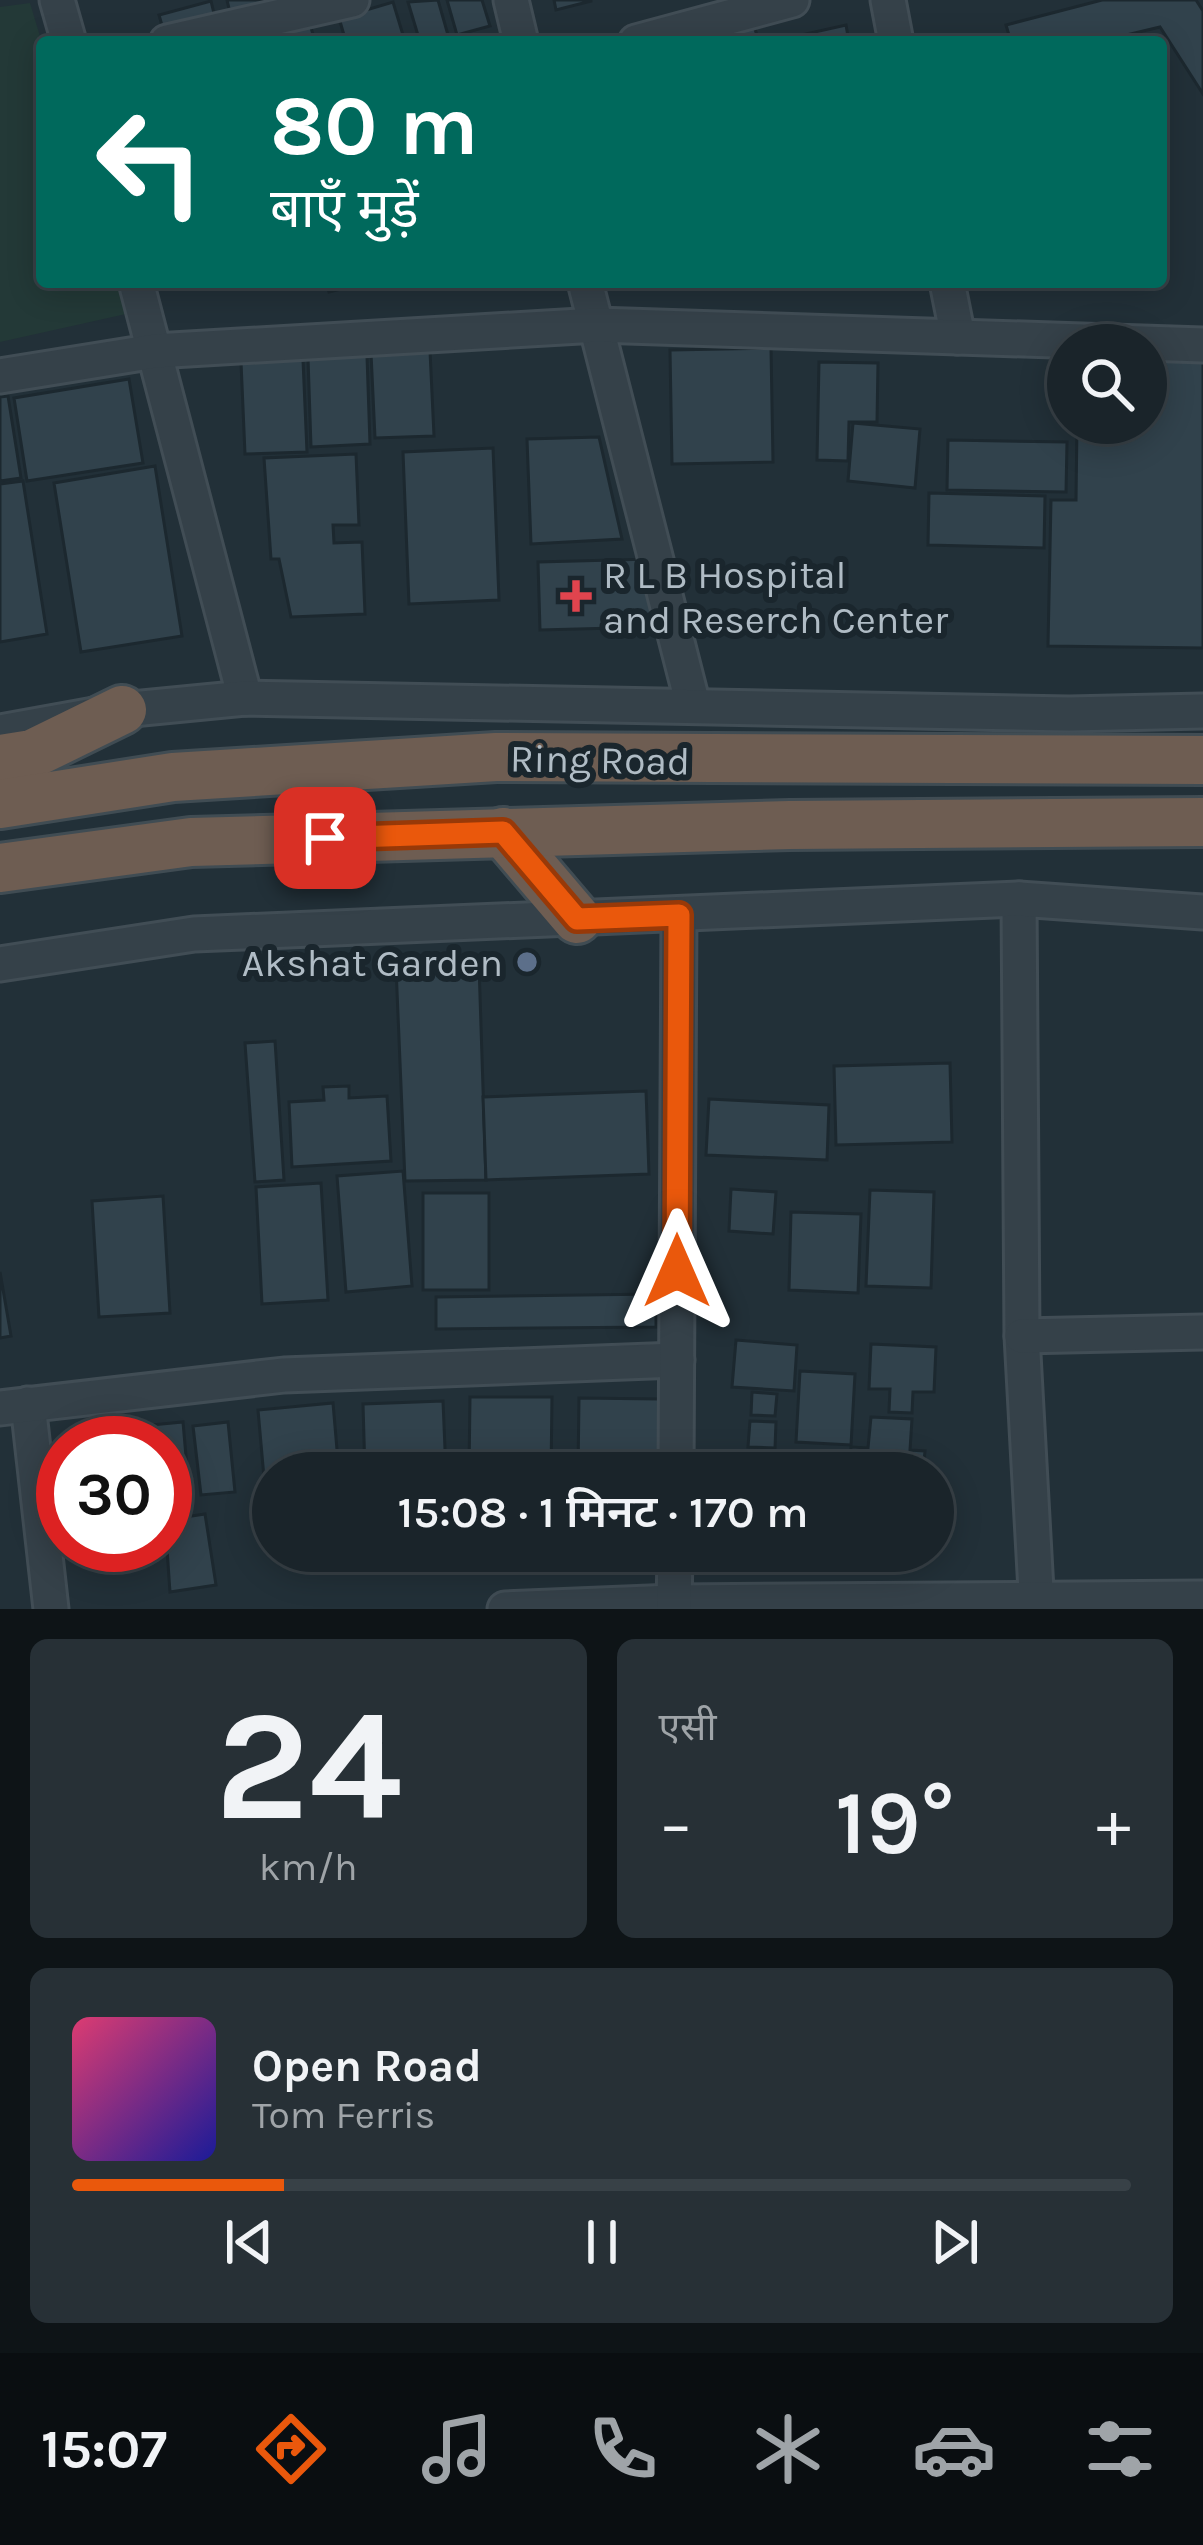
<!DOCTYPE html>
<html lang="hi">
<head>
<meta charset="utf-8">
<style>
	:root { --surface:#1a242a; --page:#273036; --text:#f1f3f6; --muted:#9fa4a8; --line:#384147; --accent:#ea580c }
	body { margin:0; font-family:Karla,"Noto Sans Devanagari",sans-serif; background:var(--page); color:var(--text); height:100vh; display:flex; flex-direction:column; font-size:45px; white-space:nowrap }
	* { box-sizing:border-box; margin:0 }
	p { font-size:39px; color:var(--muted) }
	.icon { flex:none; width:66px; height:66px; fill:none; stroke:currentColor; stroke-width:2; stroke-linecap:round; stroke-linejoin:round }
	.map { position:relative; height:1609px; overflow:hidden }
	.panel { display:flex; flex-direction:column; gap:30px; padding:30px; background:#0e1417; flex:1 }
	.panel>* { flex:none }
	.hud { position:absolute; left:36px; top:36px; width:1131px; height:252px; border-radius:12px; box-shadow:0 6px 30px #0003,0 0 0 3px var(--line); background:#00695c; color:#fff; overflow:hidden }
	.tools { position:absolute; left:1047px; top:324px; display:grid; gap:24px }
	.tools a { display:grid; place-items:center; width:120px; height:120px; border-radius:50%; background:var(--surface); box-shadow:0 6px 30px #0003,0 0 0 3px var(--line); font-size:60px }
	.speed { position:absolute; left:36px; top:1416px; display:flex; gap:24px; font-size:60px; font-weight:700; text-align:center }
	.speed>* { display:grid; place-content:center; width:156px; height:156px; border-radius:50%; background:var(--surface); box-shadow:0 6px 30px #0003,0 0 0 3px var(--line); line-height:1 }
	.speed .limit { border:18px solid #d22; background:#fff; color:#111 }
	.pin { position:absolute; display:grid; place-items:center; width:102px; height:102px; color:#fff; margin:-51px; border-radius:24px; box-shadow:0 6px 18px #0006 }
	.me { position:absolute; width:132px; margin:-66px; rotate:0deg; stroke-linejoin:round; filter:drop-shadow(0 0 9px #0008) }
	.turn { display:flex; align-items:center; gap:42px; height:252px; padding:0 36px; font-size:54px }
	.turn .icon { width:156px; height:156px; stroke-width:2.5 }
	.turn b { display:block; font-size:84px; line-height:102px }
	.big { font-size:90px; font-weight:600; line-height:1.1 }
	.panel .widget { flex:1; display:flex; flex-direction:column; justify-content:center; gap:18px; min-width:0; padding:0 42px; border-radius:18px; background:var(--page) }
	.panel .dial { align-items:center; gap:0 }
	.dial b { font-size:156px; line-height:1 }
	.song { display:flex; align-items:center; gap:36px }
	.cover { width:144px; height:144px; border-radius:18px; background:linear-gradient(135deg,hsl(340 70% 55%),hsl(240 70% 35%)) }
	.played { height:12px; border-radius:6px; background:linear-gradient(90deg,var(--accent) 20%,var(--line) 20%) }
	.keys { display:flex; justify-content:space-around; direction:ltr }
	.heat { display:flex; justify-content:space-between; align-items:center; font-size:66px; direction:ltr }
	.panel .tiles { flex:1; display:grid; gap:30px; grid-template-columns:1fr 1fr }
	.widget:last-child { grid-column:span 2 }
	.trip { position:absolute; left:252px; top:1452px; width:702px; height:120px; border-radius:60px; background:var(--surface); box-shadow:0 6px 30px #0003,0 0 0 3px var(--line); font-weight:600; line-height:120px; text-align:center }
	.tabs { display:flex; height:192px; justify-content:space-around; align-items:center; background:#0a0e11; color:var(--muted) }
	.tabs .icon { width:84px; height:84px }
	.tabs .selected { color:var(--accent) }
	.tabs b { font-size:54px; color:var(--text) }
	.map>svg:first-child { display:block }
</style>
</head>
<body>
<div class="map">
<svg width="1203" height="1609" viewBox="0 0 1203 1609">
	<rect width="100%" height="100%" fill="#223038"/>
	<polygon fill="#233937" points="30,3 42,43 42,282 117,282 126,314 0,342 0,7"/>
	<g fill="#31424c" stroke="#1c282f" stroke-width="3">
		<polygon points="227,0 300,0 232,21"/>
		<polygon points="438,0 448,35 420,42 408,2"/>
		<polygon points="447,0 482,0 490,26 457,35"/>
		<polygon points="554,0 591,0 591,1 556,10"/>
		<polygon points="1102,0 1196,0 1203,11 1203,94 1160,27 1097,42 1011,42 1006,25"/>
		<polygon points="211,1 216,22 165,36 159,15"/>
		<polygon points="393,2 403,35 346,42 339,18"/>
		<polygon points="751,16 759,42 712,42 708,29"/>
		<polygon points="309,20 315,42 241,42"/>
		<polygon points="846,25 849,42 770,42"/>
		<polygon points="326,282 369,282 329,292"/>
		<polygon points="771,348 773,462 672,464 670,350"/>
		<polygon points="430,351 434,436 375,438 371,353"/>
		<polygon points="367,356 370,444 311,447 308,358"/>
		<polygon points="303,360 307,452 245,454 241,362"/>
		<polygon points="1146,361 1203,361 1203,648 1048,646 1051,500 1076,500 1077,423 1146,423"/>
		<polygon points="819,362 878,363 877,422 849,422 848,461 817,460"/>
		<polygon points="129,379 143,463 27,481 14,398"/>
		<polygon points="8,396 21,478 0,481 0,397"/>
		<polygon points="853,423 920,429 915,488 848,481"/>
		<polygon points="599,437 622,539 531,544 527,439"/>
		<polygon points="948,440 1067,442 1066,492 947,490"/>
		<polygon points="493,448 499,600 409,604 403,452"/>
		<polygon points="356,454 359,525 333,525 334,543 362,542 365,614 291,617 279,559 271,559 264,458"/>
		<polygon points="155,466 182,636 81,652 54,483"/>
		<polygon points="23,481 47,634 0,642 0,484"/>
		<polygon points="929,493 1045,496 1044,548 928,545"/>
		<polygon points="651,559 653,627 540,630 538,562"/>
		<polygon points="479,965 486,1180 405,1181 396,967"/>
		<polygon points="275,1041 284,1180 255,1182 245,1043"/>
		<polygon points="950,1063 952,1142 836,1145 834,1066"/>
		<polygon points="349,1086 349,1098 387,1096 391,1161 292,1167 289,1102 324,1100 323,1087"/>
		<polygon points="646,1091 649,1174 486,1180 483,1097"/>
		<polygon points="709,1099 829,1105 827,1160 706,1155"/>
		<polygon points="403,1171 412,1286 346,1292 337,1176"/>
		<polygon points="321,1183 328,1300 262,1304 256,1187"/>
		<polygon points="731,1189 776,1192 773,1234 729,1231"/>
		<polygon points="870,1190 934,1192 931,1288 866,1286"/>
		<rect x="423" y="1193" width="66" height="97"/>
		<polygon points="163,1196 170,1313 99,1317 92,1201"/>
		<polygon points="791,1212 861,1214 858,1293 789,1290"/>
		<polygon points="0,1272 11,1336 0,1338"/>
		<polygon points="656,1294 656,1327 436,1329 436,1297"/>
		<polygon points="736,1340 797,1345 794,1391 732,1387"/>
		<polygon points="871,1344 936,1347 934,1392 913,1392 912,1413 889,1412 890,1389 869,1389"/>
		<polygon points="800,1371 855,1374 851,1445 796,1442"/>
		<polygon points="752,1392 777,1394 775,1416 751,1415"/>
		<polygon points="470,1397 552,1397 551,1473 469,1473"/>
		<polygon points="579,1398 660,1399 659,1473 578,1473"/>
		<polygon points="443,1401 446,1473 365,1473 363,1404"/>
		<polygon points="333,1403 339,1473 273,1473 273,1488 265,1489 258,1410"/>
		<polygon points="871,1417 912,1419 910,1450 925,1451 923,1473 849,1471 851,1447 868,1448"/>
		<polygon points="750,1421 776,1422 775,1448 748,1447"/>
		<polygon points="183,1422 190,1502 165,1504 165,1443 153,1443 151,1425"/>
		<polygon points="228,1422 235,1492 201,1495 193,1426"/>
		<polygon points="205,1514 216,1585 170,1592 165,1520"/>
		<polygon points="336,1551 381,1551 381,1558 336,1559"/>
		<polygon points="440,1551 495,1551 496,1565 440,1567"/>
		<polygon points="551,1551 573,1551 573,1561 551,1560"/>
	</g>
	<g fill="none" stroke-linecap="round" stroke-linejoin="round">
		<defs>
			<g id="minor">
				<polyline points="57,0 69,42"/>
				<polyline points="511,0 521,42"/>
				<polyline points="888,0 896,42"/>
				<polyline points="167,42 352,0"/>
				<polyline points="636,42 792,0"/>
				<polyline points="136,282 245,698"/>
				<polyline points="585,282 693,705"/>
				<polyline points="947,282 958,337"/>
				<polyline points="0,376 155,351 597,325 1203,345"/>
				<polyline points="0,732 122,710 245,698 1069,714 1203,711"/>
				<polyline points="1019,899 1022,1336 1037,1609"/>
				<polyline points="0,964 194,934 1019,899 1203,912"/>
				<polyline points="1022,1336 1203,1332"/>
				<polyline points="28,1404 51,1609"/>
				<polyline points="0,1408 284,1375 677,1360"/>
				<polyline points="676,1473 679,915"/>
				<polyline points="505,1609 674,1602 1203,1598"/>
				<polyline points="674,1609 675,1551"/>
			</g>
			<g id="highway">
				<polyline points="0,759 32,754 122,710"/>
				<polyline points="0,804 173,777 496,757 1203,760"/>
				<polyline points="503,832 577,919"/>
				<polyline points="0,868 191,842 790,825 1203,822"/>
			</g>
		</defs>
		<use href="#minor" stroke="#414d55" stroke-width="39"/>
		<use href="#highway" stroke="#404c53" stroke-width="54"/>
		<use href="#minor" stroke="#354149" stroke-width="33"/>
		<use href="#highway" stroke="#6e5d52" stroke-width="48"/>
	</g>
	<g fill="none" stroke-linecap="round" stroke-linejoin="round">
		<defs>
			<polyline id="route" points="325,838 503,832 577,919 679,915 677,1271"/>
		</defs>
		<use href="#route" stroke="#983908" stroke-width="30"/>
		<use href="#route" stroke="#ea580c" stroke-width="21"/>
	</g>
	<path fill="#e0444e" stroke="#1a262d" stroke-width="4.5" d="M570 578h12v12h12v12h-12v12h-12v-12h-12v-12h12z"/>
	<circle fill="#5c6f8a" stroke="#1a262d" stroke-width="4.5" cx="527" cy="962" r="12"/>
	<g text-anchor="middle" stroke-width="12" stroke-linejoin="round" paint-order="stroke">
		<g font-size="39" fill="#b0bcc5" stroke="#1a262d" text-anchor="start">
			<text x="603" y="588">R L B Hospital<tspan x="603" dy="45">and Reserch Center</tspan></text>
			<text x="503" y="976" text-anchor="end">Akshat Garden</text>
		</g>
		<g font-size="39" fill="#b0bcc5" stroke="#1a262d">
			<text transform="translate(600 759) rotate(1)" y="14">Ring Road</text>
		</g>
	</g>
</svg>
<div class="tools">
<a><svg class="icon" aria-label="search" viewBox="0 0 24 24"><circle cx="10" cy="10" r="6"/><path d="M15 15l6 6"/></svg></a>
</div>
<div class="speed"><div class="limit">30</div></div>
<div class="pin" style="left:325px;top:838px;background:#d93025"><svg class="icon" aria-label="arrive" viewBox="0 0 24 24"><path d="M6 21V4h12l-3 4 3 4H6"/></svg></div>
<svg class="me" style="left:677px;top:1271px" viewBox="-20 -20 40 40"><path d="M0-17L14 15 0 8-14 15z" fill="#ea580c" stroke="#fff" stroke-width="4"/></svg>
<div class="trip">15:08 · 1 मिनट · 170 m</div>
<div class="hud">
<div class="turn"><svg class="icon" aria-label="left" viewBox="0 0 24 24"><path d="M17 20v-9H6M10 6l-5 5 5 5"/></svg><div><b>80 m</b>बाएँ मुड़ें</div></div>
</div>
</div>
<section class="panel">
<div class="tiles">
<div class="widget dial"><b>24</b><p>km/h</p></div>
<div class="widget"><p>एसी</p>
<div class="heat"><a>−</a><b class="big">19°</b><a>+</a></div>
</div>
<div class="widget">
<div class="song"><i class="cover"></i><div><b>Open Road</b><p>Tom Ferris</p></div></div>
<div class="played"></div>
<div class="keys"><svg class="icon" aria-label="previous" viewBox="0 0 24 24"><path d="M18 5L8 12l10 7zM5 5v14"/></svg><svg class="icon" aria-label="pause" viewBox="0 0 24 24"><path d="M8 5v14M16 5v14"/></svg><svg class="icon" aria-label="next" viewBox="0 0 24 24"><path d="M6 5l10 7-10 7zM19 5v14"/></svg></div>
</div>
</div>
</section>
<nav class="tabs">
<b>15:07</b>
<svg class="icon selected" aria-label="directions" viewBox="0 0 24 24"><path d="M12 3l9 9-9 9-9-9zM9 14v-3h6M13 9l2 2-2 2"/></svg>
<svg class="icon" aria-label="music" viewBox="0 0 24 24"><path d="M9 18V5l10-2v13"/><circle cx="6" cy="18" r="3"/><circle cx="16" cy="16" r="3"/></svg>
<svg class="icon" aria-label="phone" viewBox="0 0 24 24"><path d="M5 4h4l2 5-3 2q2 4 5 5l2-3 5 2v4C11 20 4 13 5 4z"/></svg>
<svg class="icon" aria-label="climate" viewBox="0 0 24 24"><path d="M12 3v18M4 7l16 10M4 17L20 7"/></svg>
<svg class="icon" aria-label="car" viewBox="0 0 24 24"><path d="M5 17H2v-5l4-1 3-4h7l3 4 3 1v5h-3M9 17h6M6 11h13"/><circle cx="7" cy="17" r="2"/><circle cx="17" cy="17" r="2"/></svg>
<svg class="icon" aria-label="filters" viewBox="0 0 24 24"><path d="M4 7h16M4 17h16"/><circle cx="9" cy="7" r="2"/><circle cx="15" cy="17" r="2"/></svg>
</nav>
</body>
</html>
